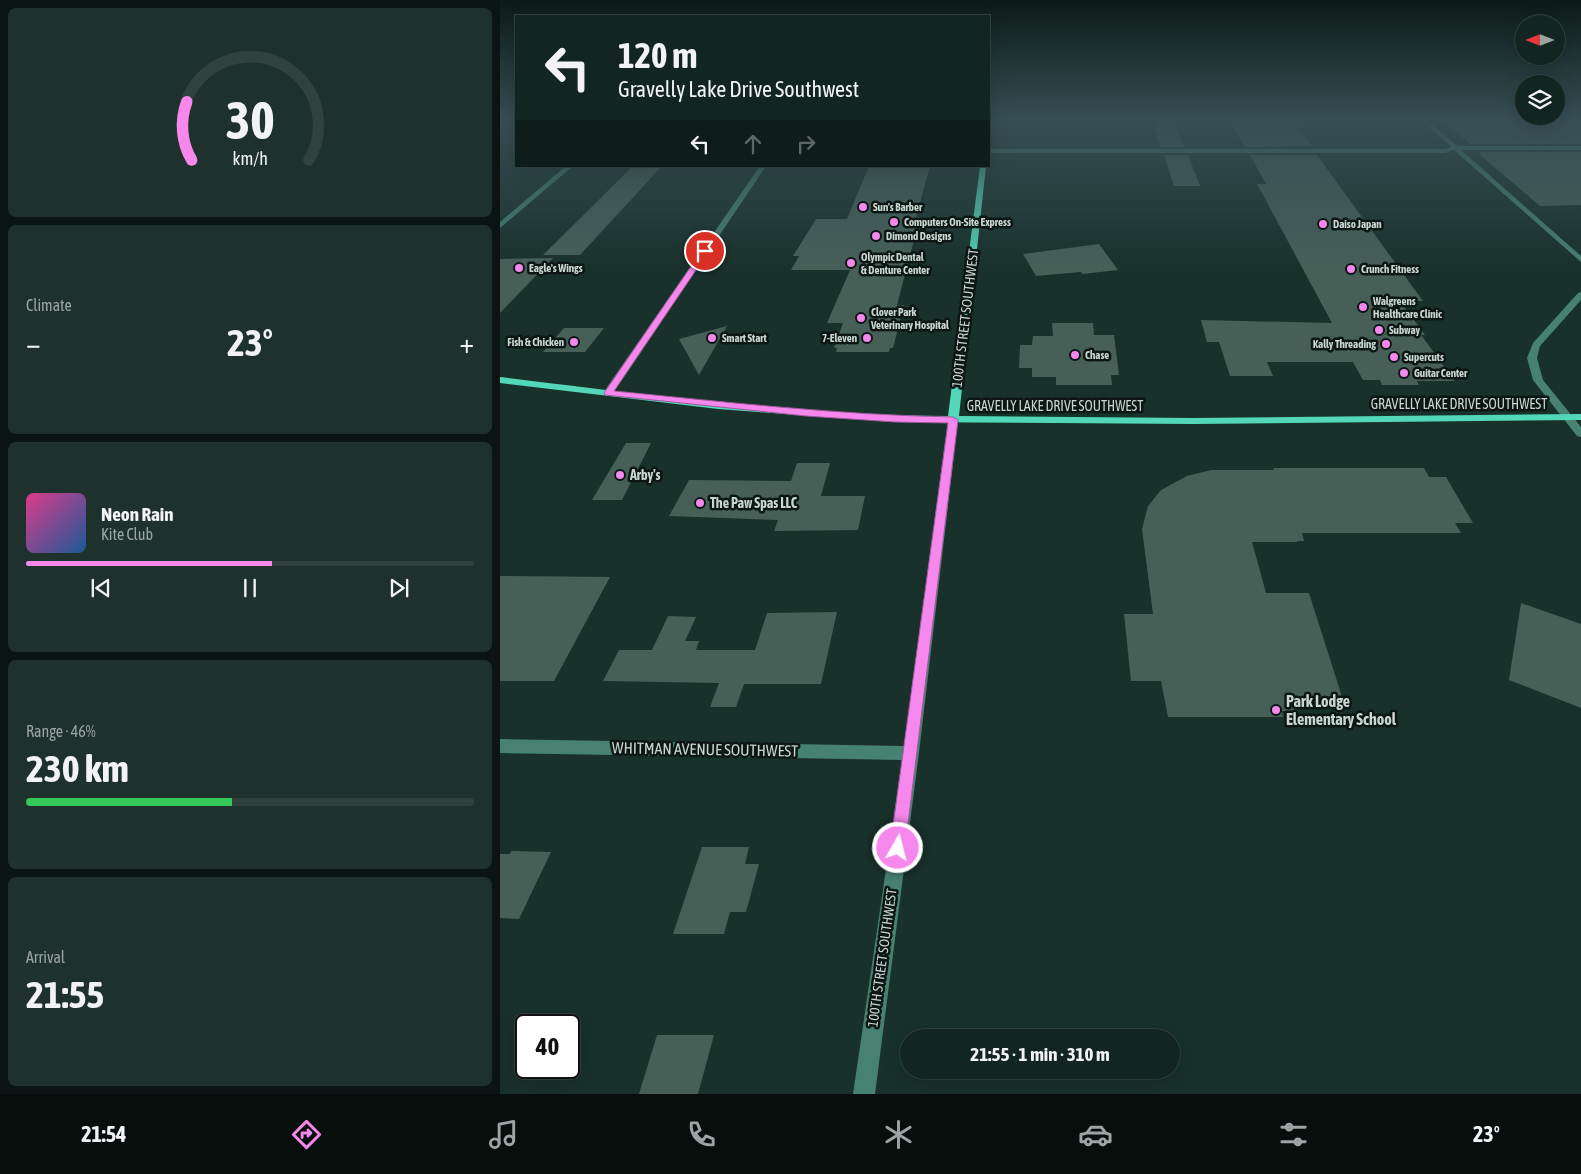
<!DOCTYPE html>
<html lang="en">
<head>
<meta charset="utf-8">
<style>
	:root { --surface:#122520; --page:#1f312d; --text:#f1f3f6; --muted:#9ca5a5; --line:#31423e; --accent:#f688ed }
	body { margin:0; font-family:"Asap Condensed",sans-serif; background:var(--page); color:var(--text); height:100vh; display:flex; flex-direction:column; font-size:19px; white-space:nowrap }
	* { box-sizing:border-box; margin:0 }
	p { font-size:16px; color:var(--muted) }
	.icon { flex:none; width:28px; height:28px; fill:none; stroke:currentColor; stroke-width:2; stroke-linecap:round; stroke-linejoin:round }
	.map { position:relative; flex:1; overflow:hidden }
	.drawer { display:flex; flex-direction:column; gap:8px; padding:8px; background:#0a1412; width:500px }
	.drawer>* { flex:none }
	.banner { position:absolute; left:15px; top:15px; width:475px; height:152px; border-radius:0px; box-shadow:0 5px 20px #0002,0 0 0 1px var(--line); background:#122520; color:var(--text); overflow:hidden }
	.needle { width:32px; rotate:270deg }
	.buttons { position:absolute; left:1015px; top:15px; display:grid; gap:10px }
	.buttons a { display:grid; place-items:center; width:50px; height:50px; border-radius:50%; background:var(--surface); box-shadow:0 5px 20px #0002,0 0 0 1px var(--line); font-size:25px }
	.speed { position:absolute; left:15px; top:1014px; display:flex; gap:10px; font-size:25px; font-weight:700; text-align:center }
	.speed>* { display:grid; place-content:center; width:65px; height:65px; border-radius:50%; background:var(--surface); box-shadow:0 5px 20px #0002,0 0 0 1px var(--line); line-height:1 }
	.speed .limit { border:2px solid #111; border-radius:8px; background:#fff; color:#111 }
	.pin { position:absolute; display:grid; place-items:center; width:42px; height:42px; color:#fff; margin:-21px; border:2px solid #fff; border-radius:50%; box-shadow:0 1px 5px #0007 }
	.me { position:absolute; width:55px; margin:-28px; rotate:8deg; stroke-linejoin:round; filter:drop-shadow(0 0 4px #0008) }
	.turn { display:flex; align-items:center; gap:18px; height:105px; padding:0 20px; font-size:22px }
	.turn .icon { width:65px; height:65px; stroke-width:2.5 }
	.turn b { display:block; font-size:35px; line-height:42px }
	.lanes { display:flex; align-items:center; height:48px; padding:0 20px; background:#0003; justify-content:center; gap:25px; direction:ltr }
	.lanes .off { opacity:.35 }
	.big { font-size:38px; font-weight:700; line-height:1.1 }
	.drawer .card { flex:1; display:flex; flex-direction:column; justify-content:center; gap:8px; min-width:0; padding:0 18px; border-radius:8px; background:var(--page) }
	.drawer .dial { align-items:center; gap:0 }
	.dial svg { height:130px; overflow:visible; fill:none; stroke:var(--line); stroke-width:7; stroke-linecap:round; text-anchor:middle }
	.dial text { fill:var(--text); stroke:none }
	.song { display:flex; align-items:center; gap:15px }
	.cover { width:60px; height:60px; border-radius:8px; background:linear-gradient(135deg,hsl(330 70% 55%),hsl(210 70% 35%)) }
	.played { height:5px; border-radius:2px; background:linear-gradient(90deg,var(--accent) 55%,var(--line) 55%) }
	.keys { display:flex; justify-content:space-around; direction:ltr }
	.heat { display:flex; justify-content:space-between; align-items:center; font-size:28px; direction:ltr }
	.charge { height:8px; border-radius:4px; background:linear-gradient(90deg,#34c759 46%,var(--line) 0) }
	.trip { position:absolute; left:400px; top:1029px; width:280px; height:50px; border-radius:25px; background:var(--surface); box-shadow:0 5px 20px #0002,0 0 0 1px var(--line); font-weight:700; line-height:50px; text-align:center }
	.tabs { display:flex; height:80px; justify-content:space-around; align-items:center; background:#070f0d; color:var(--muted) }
	.tabs .icon { width:35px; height:35px }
	.tabs .selected { color:var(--accent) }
	.tabs b { font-size:22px; color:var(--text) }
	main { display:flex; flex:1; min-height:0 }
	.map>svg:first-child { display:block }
</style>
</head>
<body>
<main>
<section class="drawer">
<div class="card dial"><svg viewBox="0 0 100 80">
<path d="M14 69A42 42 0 1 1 86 69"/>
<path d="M14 69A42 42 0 0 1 11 33" stroke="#f688ed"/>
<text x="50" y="56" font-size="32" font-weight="700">30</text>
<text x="50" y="72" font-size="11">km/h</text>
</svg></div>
<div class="card"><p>Climate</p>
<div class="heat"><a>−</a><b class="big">23°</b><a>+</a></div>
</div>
<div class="card">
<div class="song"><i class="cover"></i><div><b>Neon Rain</b><p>Kite Club</p></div></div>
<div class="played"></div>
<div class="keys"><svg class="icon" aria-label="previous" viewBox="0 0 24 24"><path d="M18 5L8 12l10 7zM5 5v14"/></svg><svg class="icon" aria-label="pause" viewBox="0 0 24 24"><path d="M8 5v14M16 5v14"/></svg><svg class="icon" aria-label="next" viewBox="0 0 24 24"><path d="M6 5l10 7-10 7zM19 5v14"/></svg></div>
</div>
<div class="card"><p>Range · 46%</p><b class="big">230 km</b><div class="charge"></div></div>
<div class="card"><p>Arrival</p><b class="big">21:55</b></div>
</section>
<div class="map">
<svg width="1081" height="1094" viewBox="0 0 1081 1094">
	<rect width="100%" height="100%" fill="#18312a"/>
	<g fill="#466058">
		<polygon points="651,118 673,118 684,147 661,147"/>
		<polygon points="728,118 791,118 812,146 745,147"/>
		<polygon points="940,118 1081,118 1081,144 970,144"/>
		<polygon points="979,152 1081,152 1081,205 1040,206 979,154 982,154"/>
		<polygon points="664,155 688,155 700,186 674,186"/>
		<polygon points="750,155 817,155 923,301 900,301 925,335 921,335 955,381 917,381 919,385 882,385 880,380 863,380 853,362 767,362 773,376 730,376 719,342 707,342 701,320 832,323 757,184 766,184"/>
		<polygon points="133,166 162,166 80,255 43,255"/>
		<polygon points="369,166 430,166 416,217 420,217 397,305 404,305 393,348 390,348 389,352 336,352 337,348 334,348 343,323 327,323 350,270 291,270 299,256 293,256 316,219 347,219"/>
		<polygon points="599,244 618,270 582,274 581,272 536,276 523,254"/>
		<polygon points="53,258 0,313 0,259"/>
		<polygon points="552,323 593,323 594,335 614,335 619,375 611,375 612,385 556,385 556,377 532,377 532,368 519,368 520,345 532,345 533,336 553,336"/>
		<polygon points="227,326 199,375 179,339"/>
		<polygon points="64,328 104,328 85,352 43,352"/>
		<polygon points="126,443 151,443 122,500 92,500"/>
		<polygon points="297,463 330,463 321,496 365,496 358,530 274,531 278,520 169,516 189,480 291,481"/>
		<polygon points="773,468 924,468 929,477 946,477 973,523 955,523 961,533 802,533 804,541 797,541 798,542 752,542 766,593 809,593 844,703 795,703 798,711 782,711 783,717 668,717 661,681 631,681 624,614 653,614 642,529 648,506 661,490 687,476 711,470 774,470"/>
		<polygon points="0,576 110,577 54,681 0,681"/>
		<polygon points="1021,603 1081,624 1081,708 1009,680"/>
		<polygon points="337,612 321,684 244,684 236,707 210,707 219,683 103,681 119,650 152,650 168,616 196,617 185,641 199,641 196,650 255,650 267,613"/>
		<polygon points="202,847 249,847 245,864 259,864 246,912 230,912 224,934 173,934"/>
		<polygon points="11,851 51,852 19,919 0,918 0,854 10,854"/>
		<polygon points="157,1035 214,1035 198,1094 139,1094"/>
	</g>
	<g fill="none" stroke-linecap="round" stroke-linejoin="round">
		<g fill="#478172" fill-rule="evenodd">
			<polygon points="919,118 925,118 957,146 1081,146 1081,150 961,150 1081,256 1081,262 954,150 945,153 489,153 489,149 945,149 951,147"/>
			<polygon points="66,166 73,166 0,228 0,222"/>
			<polygon points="260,166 266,166 112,395 104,395 103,393"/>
			<polygon points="1081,292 1081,300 1040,346 1037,358 1043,380 1081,427 1081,437 1077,436 1033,380 1027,358 1033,343 1078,293"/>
			<polygon points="453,417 458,420 419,753 375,1094 353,1094 402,760 0,753 0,739 404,746 448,420"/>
		</g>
		<path fill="#52d7b8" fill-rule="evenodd" d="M480 166H486L459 416 693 418 1081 414V420L693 424 395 422 218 409 0 383V377C149 395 298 415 448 416Z"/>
	</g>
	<linearGradient id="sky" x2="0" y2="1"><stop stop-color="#0d1b17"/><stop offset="0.44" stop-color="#374e55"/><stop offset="1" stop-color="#374e55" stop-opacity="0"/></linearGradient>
	<rect width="1081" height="271" fill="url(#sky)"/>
	<path fill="#f688ed" stroke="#a0589a" d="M205 249 209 251 114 391C227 402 339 415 453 417L458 420 405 848 403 853 398 855 392 853 390 848 448 423 395 422 306 416 105 395 104 393 203 249Z"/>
	<g fill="#f688ed" stroke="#0c1613" stroke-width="2">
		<circle cx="363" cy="207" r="5"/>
		<circle cx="394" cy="222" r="5"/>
		<circle cx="823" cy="224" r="5"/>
		<circle cx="376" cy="236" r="5"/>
		<circle cx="351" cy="263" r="5"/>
		<circle cx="19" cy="268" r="5"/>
		<circle cx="851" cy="269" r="5"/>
		<circle cx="863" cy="307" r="5"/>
		<circle cx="361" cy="318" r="5"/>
		<circle cx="879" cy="330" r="5"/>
		<circle cx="212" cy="338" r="5"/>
		<circle cx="367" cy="338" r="5"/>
		<circle cx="74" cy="342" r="5"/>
		<circle cx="886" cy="344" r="5"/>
		<circle cx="575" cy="355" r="5"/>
		<circle cx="894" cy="357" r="5"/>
		<circle cx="904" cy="373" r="5"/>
		<circle cx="120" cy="475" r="5"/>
		<circle cx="200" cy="503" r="5"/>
		<circle cx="776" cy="710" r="5"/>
	</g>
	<g text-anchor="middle" stroke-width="5" stroke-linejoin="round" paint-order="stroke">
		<g font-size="11" font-weight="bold" fill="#c8d6d1" stroke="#0c1613" text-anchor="start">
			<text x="373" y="211">Sun's Barber</text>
			<text x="404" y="226">Computers On-Site Express</text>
			<text x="833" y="228">Daiso Japan</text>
			<text x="386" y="240">Dimond Designs</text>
			<text x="361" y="261">Olympic Dental<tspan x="361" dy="13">&amp; Denture Center</tspan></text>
			<text x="29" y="272">Eagle's Wings</text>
			<text x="861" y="273">Crunch Fitness</text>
			<text x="873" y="305">Walgreens<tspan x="873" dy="13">Healthcare Clinic</tspan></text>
			<text x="371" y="316">Clover Park<tspan x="371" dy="13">Veterinary Hospital</tspan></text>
			<text x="889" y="334">Subway</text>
			<text x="222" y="342">Smart Start</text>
			<text x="357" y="342" text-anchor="end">7-Eleven</text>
			<text x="64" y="346" text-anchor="end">Fish &amp; Chicken</text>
			<text x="876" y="348" text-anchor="end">Kally Threading</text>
			<text x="585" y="359">Chase</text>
			<text x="904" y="361">Supercuts</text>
			<text x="914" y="377">Guitar Center</text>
		</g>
		<g font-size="14" fill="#c8d6d1" stroke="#0c1613">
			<text transform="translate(465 318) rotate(-83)" y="5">100TH STREET SOUTHWEST</text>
			<text x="959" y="409">GRAVELLY LAKE DRIVE SOUTHWEST</text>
			<text x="555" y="411">GRAVELLY LAKE DRIVE SOUTHWEST</text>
			<text transform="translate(382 958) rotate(-82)" y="5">100TH STREET SOUTHWEST</text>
		</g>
		<g font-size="14" font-weight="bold" fill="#c8d6d1" stroke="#0c1613" text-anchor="start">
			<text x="130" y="480">Arby's</text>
			<text x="210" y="508">The Paw Spas LLC</text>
		</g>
		<g font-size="16" font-weight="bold" fill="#c8d6d1" stroke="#0c1613" text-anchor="start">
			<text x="786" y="707">Park Lodge<tspan x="786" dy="18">Elementary School</tspan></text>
		</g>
		<g font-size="16" fill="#c8d6d1" stroke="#0c1613">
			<text transform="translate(205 749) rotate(1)" y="6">WHITMAN AVENUE SOUTHWEST</text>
		</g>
	</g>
</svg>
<div class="buttons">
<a><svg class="needle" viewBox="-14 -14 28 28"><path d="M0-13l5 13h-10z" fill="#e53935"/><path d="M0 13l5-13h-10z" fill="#9ca5a5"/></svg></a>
<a><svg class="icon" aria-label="layers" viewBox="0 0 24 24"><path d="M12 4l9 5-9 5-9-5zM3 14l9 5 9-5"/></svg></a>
</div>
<div class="speed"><div class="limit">40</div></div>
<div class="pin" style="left:205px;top:251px;background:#d93025"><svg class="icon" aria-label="arrive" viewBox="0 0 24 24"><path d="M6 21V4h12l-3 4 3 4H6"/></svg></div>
<svg class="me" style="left:398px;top:848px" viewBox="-20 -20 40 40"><circle r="17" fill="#f688ed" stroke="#fff" stroke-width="3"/><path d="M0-11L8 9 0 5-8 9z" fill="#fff"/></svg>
<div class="trip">21:55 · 1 min · 310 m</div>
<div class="banner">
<div class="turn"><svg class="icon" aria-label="left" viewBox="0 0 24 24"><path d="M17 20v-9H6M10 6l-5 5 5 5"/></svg><div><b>120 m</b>Gravelly Lake Drive Southwest</div></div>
<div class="lanes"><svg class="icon" aria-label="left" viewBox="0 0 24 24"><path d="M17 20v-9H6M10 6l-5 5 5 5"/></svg><svg class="icon off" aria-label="ahead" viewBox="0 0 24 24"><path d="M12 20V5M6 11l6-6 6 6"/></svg><svg class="icon off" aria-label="right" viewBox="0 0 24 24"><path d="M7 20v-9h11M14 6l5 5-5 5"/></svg></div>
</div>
</div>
</main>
<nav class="tabs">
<b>21:54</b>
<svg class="icon selected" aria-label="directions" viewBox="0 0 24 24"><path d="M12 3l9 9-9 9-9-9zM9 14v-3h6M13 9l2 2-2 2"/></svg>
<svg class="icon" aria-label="music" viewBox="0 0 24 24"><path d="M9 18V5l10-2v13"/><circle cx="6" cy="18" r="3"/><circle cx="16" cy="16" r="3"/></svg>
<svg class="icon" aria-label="phone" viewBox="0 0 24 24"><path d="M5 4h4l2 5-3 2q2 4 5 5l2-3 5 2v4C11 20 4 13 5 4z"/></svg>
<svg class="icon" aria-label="climate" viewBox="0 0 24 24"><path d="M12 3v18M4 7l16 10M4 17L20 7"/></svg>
<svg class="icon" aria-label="car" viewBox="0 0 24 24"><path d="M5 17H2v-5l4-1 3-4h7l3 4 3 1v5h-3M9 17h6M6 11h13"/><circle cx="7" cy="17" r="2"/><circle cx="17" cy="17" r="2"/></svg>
<svg class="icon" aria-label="filters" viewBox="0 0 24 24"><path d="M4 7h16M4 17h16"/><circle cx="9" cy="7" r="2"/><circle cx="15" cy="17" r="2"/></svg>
<b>23°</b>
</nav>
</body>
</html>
